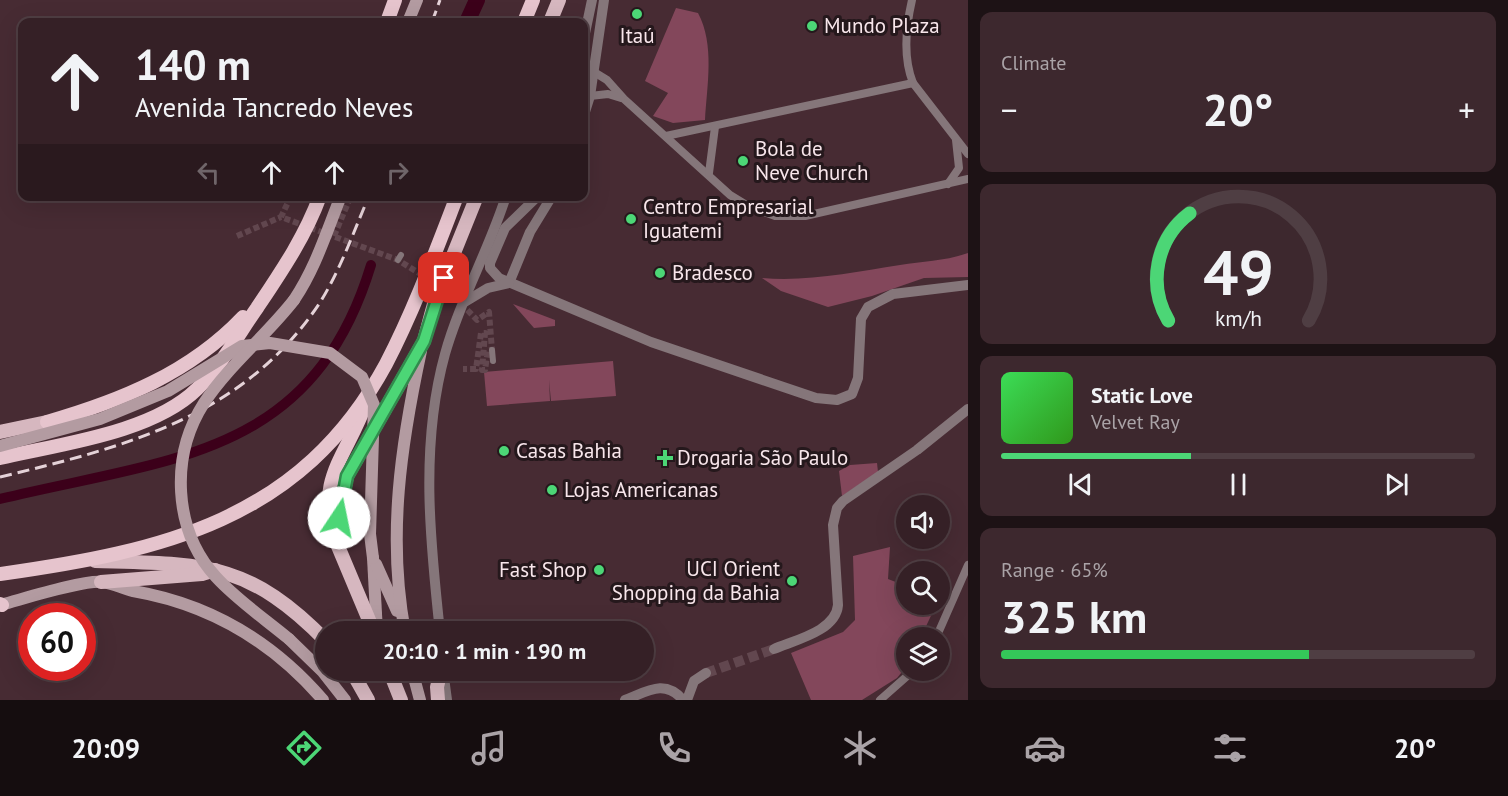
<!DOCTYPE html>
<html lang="en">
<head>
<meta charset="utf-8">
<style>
	:root { --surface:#352026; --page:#3d282e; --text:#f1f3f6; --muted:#aaa3a7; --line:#4f3e43; --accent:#4cd676 }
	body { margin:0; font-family:"PT Sans",sans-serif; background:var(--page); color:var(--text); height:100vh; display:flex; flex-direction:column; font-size:22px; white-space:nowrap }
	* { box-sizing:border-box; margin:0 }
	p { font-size:20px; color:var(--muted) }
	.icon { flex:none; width:33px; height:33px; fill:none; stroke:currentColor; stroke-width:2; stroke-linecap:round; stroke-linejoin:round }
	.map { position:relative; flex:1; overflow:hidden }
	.panel { display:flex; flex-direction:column; gap:12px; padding:12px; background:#1d1215; width:540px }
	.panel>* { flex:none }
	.hud { position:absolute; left:18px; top:18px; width:570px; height:183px; border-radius:12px; box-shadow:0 6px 24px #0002,0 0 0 2px var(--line); background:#352026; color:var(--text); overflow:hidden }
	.fabs { position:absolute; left:896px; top:495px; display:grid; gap:12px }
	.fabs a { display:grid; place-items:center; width:54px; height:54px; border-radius:50%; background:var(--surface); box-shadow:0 6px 24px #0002,0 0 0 2px var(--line); font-size:30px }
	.speed { position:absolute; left:18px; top:603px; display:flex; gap:12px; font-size:30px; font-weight:700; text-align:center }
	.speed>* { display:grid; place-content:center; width:78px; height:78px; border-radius:50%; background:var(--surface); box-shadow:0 6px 24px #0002,0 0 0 2px var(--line); line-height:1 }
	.speed .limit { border:9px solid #d22; background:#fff; color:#111 }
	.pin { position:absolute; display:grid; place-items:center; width:51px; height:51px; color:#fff; margin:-26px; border-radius:12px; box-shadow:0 3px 9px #0006 }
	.me { position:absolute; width:66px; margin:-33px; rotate:11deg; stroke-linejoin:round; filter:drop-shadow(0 0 4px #0008) }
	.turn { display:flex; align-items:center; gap:21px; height:126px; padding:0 18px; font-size:27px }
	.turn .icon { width:78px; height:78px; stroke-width:2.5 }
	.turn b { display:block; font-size:42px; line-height:51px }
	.lanes { display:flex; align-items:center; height:57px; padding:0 18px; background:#0003; justify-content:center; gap:30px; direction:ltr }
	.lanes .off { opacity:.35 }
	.big { font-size:45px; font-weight:700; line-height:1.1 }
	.panel .widget { flex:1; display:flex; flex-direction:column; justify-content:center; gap:9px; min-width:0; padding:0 21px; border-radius:12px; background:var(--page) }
	.panel .dial { align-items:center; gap:0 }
	.dial svg { height:156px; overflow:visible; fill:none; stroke:var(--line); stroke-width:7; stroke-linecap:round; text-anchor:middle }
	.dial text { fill:var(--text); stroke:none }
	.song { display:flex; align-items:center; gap:18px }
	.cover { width:72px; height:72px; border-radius:9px; background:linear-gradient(135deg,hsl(130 70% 55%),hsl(110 70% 35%)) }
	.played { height:6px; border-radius:3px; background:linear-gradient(90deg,var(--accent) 40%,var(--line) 40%) }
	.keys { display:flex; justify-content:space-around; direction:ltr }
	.heat { display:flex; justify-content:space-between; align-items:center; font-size:33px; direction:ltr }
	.charge { height:9px; border-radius:4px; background:linear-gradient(90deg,#34c759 65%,var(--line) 0) }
	.trip { position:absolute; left:315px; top:621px; width:339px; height:60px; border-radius:30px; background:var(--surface); box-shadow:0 6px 24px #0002,0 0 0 2px var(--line); font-weight:700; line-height:60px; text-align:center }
	.tab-bar { display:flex; height:96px; justify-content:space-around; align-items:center; background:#150d0f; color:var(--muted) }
	.tab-bar .icon { width:42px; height:42px }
	.tab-bar .on { color:var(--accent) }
	.tab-bar b { font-size:27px; color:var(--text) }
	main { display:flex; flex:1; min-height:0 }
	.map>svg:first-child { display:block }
</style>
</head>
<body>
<main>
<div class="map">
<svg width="968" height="700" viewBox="0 0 968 700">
	<rect width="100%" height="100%" fill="#472b33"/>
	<g fill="#83475b">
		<path d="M676 8 698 13C715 45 707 85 705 120L673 123 653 116 668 93 645 81Z"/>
		<path d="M968 253V277L924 278 872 296 828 307 781 291 762 278C808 282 854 272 900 265 923 261 946 261 968 253Z"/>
		<polygon points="513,304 555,320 555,326 534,328"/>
		<polygon points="613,361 616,396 551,401 549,380 550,401 487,406 484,372"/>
		<polygon points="877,463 878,472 842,496 839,471 850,465"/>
		<polygon points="890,547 888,579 906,586 906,604 936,605 921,637 906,638 906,667 897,678 862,700 811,700 791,653 843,632 855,620 853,556"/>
	</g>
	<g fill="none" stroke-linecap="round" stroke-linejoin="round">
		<path stroke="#3c001a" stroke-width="10" d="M0 499C168 458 312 459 371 265"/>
		<polyline stroke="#3c001a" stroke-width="16" points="467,22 477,0"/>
		<g stroke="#62474f" stroke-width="6" stroke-dasharray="6 3" stroke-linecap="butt">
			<polyline points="291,196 281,217 398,260 451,293 477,320 489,312 492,350 488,350 485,370 482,370 485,333 481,333 476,369 463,369"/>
			<polyline points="237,236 281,217"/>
			<polyline points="334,236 351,196"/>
		</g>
		<polyline stroke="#62474f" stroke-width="10" stroke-dasharray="10 5" stroke-linecap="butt" points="706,673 774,649"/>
		<g stroke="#85767a" stroke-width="6">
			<polyline points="398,260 401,255"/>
			<polyline points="492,350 493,361"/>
		</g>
		<g stroke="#85767a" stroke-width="8">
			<path d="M912 0C906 26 903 58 913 83L968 154"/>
			<polyline points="594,72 607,80 624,99 730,195 748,206 775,216 805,216 968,179"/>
			<polyline points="590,96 608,94 621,98"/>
			<polyline points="666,136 913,83"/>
			<polyline points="709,173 715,127"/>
			<polyline points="948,184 959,168 956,140"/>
			<polyline points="936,638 968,565"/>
			<polyline points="880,700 914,670"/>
		</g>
		<g stroke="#85767a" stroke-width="10">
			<polyline points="584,38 592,0"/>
			<polyline points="584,115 590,96 604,0"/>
			<polyline points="538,196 505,228 490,263 490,268 499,278 651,342 816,398 837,400 852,394 858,378 861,319 868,307 893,294 968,285"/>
			<polyline points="509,283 530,232 552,196"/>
			<polyline points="463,303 488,288 509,283"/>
			<path d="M440 632C430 540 420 444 445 354 460 300 489 250 506 196"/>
			<path d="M774 649C795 640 836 631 838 605L833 525 837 508 843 501 917 450 968 409"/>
			<polyline points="443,670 447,700"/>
			<path d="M625 700C648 691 665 679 683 700"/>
			<polyline points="687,700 694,681 706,673"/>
		</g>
		<g stroke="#b39ba1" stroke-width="12">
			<polyline points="408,22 417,0"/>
			<path d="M294 300C316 267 326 233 341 196"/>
			<polyline points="373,558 377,632"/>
			<polyline points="376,564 397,611"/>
			<path d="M0 605C23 599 82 580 102 582 113 583 123 589 133 591 209 604 273 642 323 700"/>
			<path d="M405 632C387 537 401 444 421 351"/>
			<polyline points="289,639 323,672 345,700"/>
			<polyline points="412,670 420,700"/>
		</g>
		<g stroke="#d6b7bf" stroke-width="14">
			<polyline points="550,22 559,0"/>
			<polyline points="0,432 47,422"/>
			<path d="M95 561C201 564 247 560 326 641"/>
			<polyline points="101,582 202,574 215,570"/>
			<polyline points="374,632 335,539 347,476 424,341 435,300 477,196"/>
			<polyline points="351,670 368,700"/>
			<polyline points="389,670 401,700"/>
			<polyline points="438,700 437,687 441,670"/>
		</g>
		<g stroke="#e6c4cd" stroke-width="14">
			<polyline points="387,22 395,0"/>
			<polyline points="524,22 533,0"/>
			<path d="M47 422C120 401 190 373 243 317"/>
			<path d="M0 458C60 444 152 433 197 389 221 366 238 335 257 308 281 272 305 237 320 196"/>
			<path d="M335 539C315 479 347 456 366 403"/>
			<path d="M0 574C162 551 301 521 386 364 414 310 435 253 457 196"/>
			<polyline points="0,604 2,605"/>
		</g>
		<g stroke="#e5d2d8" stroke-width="3" stroke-dasharray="12 6" stroke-linecap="butt">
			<polyline points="432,22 440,0"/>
			<path d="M0 477C125 447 243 417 319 304 340 271 353 233 369 196"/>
		</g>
		<g stroke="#b39ba1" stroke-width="12">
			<polyline points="0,446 100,419 168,391 242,346 270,343 330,353 362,377 374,405 370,534 373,558"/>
			<path d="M289 639C265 619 237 600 216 577 173 530 170 456 204 403 229 365 266 336 294 300"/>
		</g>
	</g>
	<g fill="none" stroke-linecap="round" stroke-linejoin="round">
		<defs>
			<polyline id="route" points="339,518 347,476 424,341 444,278"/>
		</defs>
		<use href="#route" stroke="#318b4d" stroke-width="15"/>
		<use href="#route" stroke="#4cd676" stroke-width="10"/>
	</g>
	<g fill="#4cd676" stroke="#25181c" stroke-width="2">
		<circle cx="637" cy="14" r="6"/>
		<circle cx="812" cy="26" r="6"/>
		<circle cx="743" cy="161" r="6"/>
		<circle cx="631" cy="219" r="6"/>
		<circle cx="660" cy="273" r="6"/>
		<circle cx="504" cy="451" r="6"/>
		<path d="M662 449h6v6h6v6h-6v6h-6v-6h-6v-6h6z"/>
		<circle cx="552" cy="490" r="6"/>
		<circle cx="599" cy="570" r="6"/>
		<circle cx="792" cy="581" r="6"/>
	</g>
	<g text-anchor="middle" stroke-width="6" stroke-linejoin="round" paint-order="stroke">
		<g font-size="21" fill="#f8e6eb" stroke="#25181c" text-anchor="start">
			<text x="824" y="33">Mundo Plaza</text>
			<text x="637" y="43" text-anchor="middle">Itaú</text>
			<text x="755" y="156">Bola de<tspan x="755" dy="24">Neve Church</tspan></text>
			<text x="643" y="214">Centro Empresarial<tspan x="643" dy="24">Iguatemi</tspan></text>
			<text x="672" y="280">Bradesco</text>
			<text x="516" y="458">Casas Bahia</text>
			<text x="677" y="465">Drogaria São Paulo</text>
			<text x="564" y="497">Lojas Americanas</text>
			<text x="780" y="576" text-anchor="end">UCI Orient<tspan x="780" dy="24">Shopping da Bahia</tspan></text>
			<text x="587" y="577" text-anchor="end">Fast Shop</text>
		</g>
	</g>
</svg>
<div class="fabs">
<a><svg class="icon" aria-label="sound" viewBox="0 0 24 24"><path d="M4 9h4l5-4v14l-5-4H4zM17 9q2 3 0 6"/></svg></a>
<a><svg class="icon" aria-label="search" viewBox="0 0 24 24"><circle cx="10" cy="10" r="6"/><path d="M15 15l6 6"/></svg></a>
<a><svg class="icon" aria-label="layers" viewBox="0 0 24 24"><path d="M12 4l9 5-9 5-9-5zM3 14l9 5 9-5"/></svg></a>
</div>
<div class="speed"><div class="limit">60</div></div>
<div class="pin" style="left:444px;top:278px;background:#d93025"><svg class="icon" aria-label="arrive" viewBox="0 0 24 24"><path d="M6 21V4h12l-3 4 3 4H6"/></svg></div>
<svg class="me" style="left:339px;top:518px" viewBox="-20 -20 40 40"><circle r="19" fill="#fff"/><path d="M0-13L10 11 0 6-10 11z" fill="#4cd676"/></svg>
<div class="trip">20:10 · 1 min · 190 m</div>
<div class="hud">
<div class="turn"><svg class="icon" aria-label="ahead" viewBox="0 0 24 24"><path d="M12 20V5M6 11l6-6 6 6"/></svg><div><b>140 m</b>Avenida Tancredo Neves</div></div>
<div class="lanes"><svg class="icon off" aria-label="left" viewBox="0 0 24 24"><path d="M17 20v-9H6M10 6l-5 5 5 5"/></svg><svg class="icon" aria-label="ahead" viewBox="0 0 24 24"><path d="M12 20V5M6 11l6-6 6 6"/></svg><svg class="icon" aria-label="ahead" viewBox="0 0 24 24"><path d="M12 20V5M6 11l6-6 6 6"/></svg><svg class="icon off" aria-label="right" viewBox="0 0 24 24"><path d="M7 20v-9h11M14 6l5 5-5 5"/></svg></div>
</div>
</div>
<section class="panel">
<div class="widget"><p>Climate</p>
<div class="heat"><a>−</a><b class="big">20°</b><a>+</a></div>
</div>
<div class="widget dial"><svg viewBox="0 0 100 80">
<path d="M14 69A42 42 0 1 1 86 69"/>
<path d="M14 69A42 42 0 0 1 25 14" stroke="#4cd676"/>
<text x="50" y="56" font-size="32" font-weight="700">49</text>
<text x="50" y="72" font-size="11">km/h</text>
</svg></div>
<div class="widget">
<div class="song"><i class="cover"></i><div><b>Static Love</b><p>Velvet Ray</p></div></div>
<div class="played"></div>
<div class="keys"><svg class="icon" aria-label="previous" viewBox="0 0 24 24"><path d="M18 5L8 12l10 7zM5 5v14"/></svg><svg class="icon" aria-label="pause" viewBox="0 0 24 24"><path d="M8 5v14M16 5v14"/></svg><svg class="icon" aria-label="next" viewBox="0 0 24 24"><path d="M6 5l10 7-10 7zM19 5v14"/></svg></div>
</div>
<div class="widget"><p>Range · 65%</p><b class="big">325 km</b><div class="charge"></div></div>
</section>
</main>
<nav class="tab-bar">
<b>20:09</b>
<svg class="icon on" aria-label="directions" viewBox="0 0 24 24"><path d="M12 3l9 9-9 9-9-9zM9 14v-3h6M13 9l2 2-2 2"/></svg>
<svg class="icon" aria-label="music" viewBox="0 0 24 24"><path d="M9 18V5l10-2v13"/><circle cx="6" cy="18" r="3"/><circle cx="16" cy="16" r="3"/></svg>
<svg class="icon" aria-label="phone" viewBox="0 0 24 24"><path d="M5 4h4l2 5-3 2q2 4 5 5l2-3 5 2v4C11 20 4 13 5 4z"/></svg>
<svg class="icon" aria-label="climate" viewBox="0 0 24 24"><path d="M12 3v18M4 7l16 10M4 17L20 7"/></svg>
<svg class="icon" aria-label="car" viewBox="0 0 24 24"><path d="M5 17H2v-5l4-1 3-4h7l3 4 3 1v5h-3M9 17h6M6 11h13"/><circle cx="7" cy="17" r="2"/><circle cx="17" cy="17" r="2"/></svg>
<svg class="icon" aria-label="filters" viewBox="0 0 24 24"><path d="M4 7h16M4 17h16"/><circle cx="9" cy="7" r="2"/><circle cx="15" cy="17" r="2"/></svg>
<b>20°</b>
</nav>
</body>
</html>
